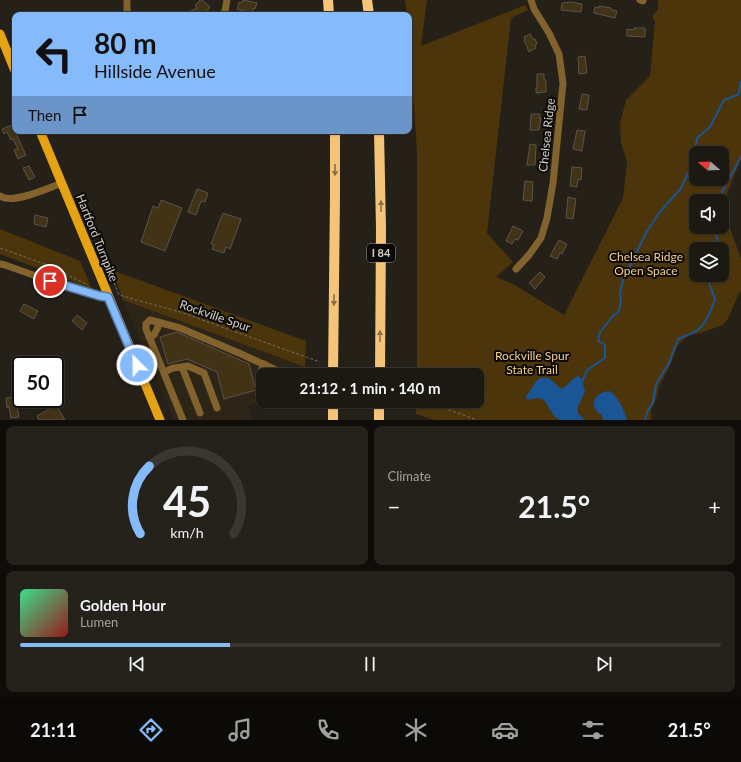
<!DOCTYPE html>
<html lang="en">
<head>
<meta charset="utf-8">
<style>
	:root { --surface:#1c1812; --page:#25211b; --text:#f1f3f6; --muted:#a0a09f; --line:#3a3732; --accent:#86bbfb }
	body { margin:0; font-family:Lato,sans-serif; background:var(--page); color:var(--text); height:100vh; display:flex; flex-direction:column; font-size:15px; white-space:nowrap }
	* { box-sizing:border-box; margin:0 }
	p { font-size:13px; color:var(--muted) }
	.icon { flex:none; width:22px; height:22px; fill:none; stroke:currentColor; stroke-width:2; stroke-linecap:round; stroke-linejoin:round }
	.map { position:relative; height:420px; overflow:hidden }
	.drawer { display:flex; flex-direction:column; gap:6px; padding:6px; background:#0f0d0a; flex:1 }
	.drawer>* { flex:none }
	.banner { position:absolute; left:12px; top:12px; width:400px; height:122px; border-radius:8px; box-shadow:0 1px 3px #0004,0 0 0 1px var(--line); background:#86bbfb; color:#111; overflow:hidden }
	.needle { width:26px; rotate:289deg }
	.tools { position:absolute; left:689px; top:146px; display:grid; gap:8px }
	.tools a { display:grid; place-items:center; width:40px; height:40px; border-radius:8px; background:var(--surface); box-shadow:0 1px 3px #0004,0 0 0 1px var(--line); font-size:20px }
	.speed { position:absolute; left:12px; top:356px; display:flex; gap:8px; font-size:20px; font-weight:700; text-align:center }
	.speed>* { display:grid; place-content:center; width:52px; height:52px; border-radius:50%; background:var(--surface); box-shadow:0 1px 3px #0004,0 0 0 1px var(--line); line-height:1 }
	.speed .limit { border:2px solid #111; border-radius:6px; background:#fff; color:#111 }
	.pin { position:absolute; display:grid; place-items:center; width:34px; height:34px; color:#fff; margin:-17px; border:2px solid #fff; border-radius:50%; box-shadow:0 1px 4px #0007 }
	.me { position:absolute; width:44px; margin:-22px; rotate:337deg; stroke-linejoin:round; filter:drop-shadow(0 0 3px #0008) }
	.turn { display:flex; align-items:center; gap:14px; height:84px; padding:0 16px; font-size:18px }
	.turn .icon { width:52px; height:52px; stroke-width:2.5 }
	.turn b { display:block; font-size:28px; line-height:34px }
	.then { display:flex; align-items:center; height:38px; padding:0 16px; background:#0003; gap:8px; font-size:15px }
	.big { font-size:30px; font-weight:700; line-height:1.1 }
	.drawer .widget { flex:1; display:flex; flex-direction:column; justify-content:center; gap:6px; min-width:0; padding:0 14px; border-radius:8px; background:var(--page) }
	.drawer .dial { align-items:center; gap:0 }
	.dial svg { height:104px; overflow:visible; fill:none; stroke:var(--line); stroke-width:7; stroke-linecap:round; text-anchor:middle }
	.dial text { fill:var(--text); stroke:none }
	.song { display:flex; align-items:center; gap:12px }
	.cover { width:48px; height:48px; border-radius:6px; background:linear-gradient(135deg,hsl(150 70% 55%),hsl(0 70% 35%)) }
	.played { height:4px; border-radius:2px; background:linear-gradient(90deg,var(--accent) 30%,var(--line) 30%) }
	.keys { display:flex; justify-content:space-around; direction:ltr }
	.heat { display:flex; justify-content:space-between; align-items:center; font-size:22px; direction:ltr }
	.drawer .tiles { flex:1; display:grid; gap:6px; grid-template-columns:1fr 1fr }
	.widget:last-child { grid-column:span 2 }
	.trip { position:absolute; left:256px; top:368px; width:228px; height:40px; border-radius:8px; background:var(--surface); box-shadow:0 1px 3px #0004,0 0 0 1px var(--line); font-weight:700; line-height:40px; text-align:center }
	.tab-bar { display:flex; height:64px; justify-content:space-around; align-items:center; background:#0b0a07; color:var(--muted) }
	.tab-bar .icon { width:28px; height:28px }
	.tab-bar .current { color:var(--accent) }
	.tab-bar b { font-size:18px; color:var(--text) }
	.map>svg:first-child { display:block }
</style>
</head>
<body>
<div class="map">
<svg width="741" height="420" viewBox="0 0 741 420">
	<rect width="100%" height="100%" fill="#252018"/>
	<polygon fill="#2d2517" points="123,300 305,367 304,375 263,375 263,400 248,406 252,420 174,420"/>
	<g fill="#4c350b" fill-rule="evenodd">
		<path d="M405 0H427L421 46 525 5 528 10 511 18 487 233 513 262 496 277 513 284 564 315 623 198 627 162 621 143 620 124 626 100 650 76 655 21 652 17 658 9V0H741V159L722 206 741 259V291L738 295 728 319 723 325 700 333 689 335 678 345 669 368 659 386 657 397 651 410V420H435L416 414V401H477V375H417V151L409 35V15H407ZM696 153H722V179H696ZM696 201H722V227H696ZM696 249H722V275H696Z"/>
		<polygon points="0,229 80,261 92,289 0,254"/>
		<polygon points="112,270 306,341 305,367 123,300"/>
	</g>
	<g fill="#1a5596">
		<path d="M578 376 581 378 585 391 578 407V413L585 420H560L555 417 544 400 538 398 527 400 526 396C532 390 533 383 540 378H549L561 389C568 386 571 379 578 376Z"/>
		<path d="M477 390 485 393C487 398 483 406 479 409L455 401H477Z"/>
		<path d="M609 391C618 395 624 411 627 420H603L602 415C588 407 593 393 609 391Z"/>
	</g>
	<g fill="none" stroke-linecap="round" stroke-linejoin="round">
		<g stroke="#1a5596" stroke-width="2">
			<polyline points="717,201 741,157"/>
			<polyline points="715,227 719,249"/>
			<polyline points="582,382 587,370 605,358 605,345 598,341 600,332 612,317 619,311 621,300 620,293 623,280 647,231 659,213 681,188 694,160 697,138 710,127 724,100 738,95 741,82"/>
			<path d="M645 420 648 410 653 403 656 384 669 363 678 339C684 336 690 335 696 331 706 325 711 310 715 299L706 275"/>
		</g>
	</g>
	<g fill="#423216" stroke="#5a544b">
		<polygon points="200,0 202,0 210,7 204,15 183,15 197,8 195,6"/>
		<polygon points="243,0 257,3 255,9 253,8 252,13 237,9 239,2 242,3"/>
		<polygon points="571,2 582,4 581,12 561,10 562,3"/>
		<polygon points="599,6 611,8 611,10 617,11 615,18 594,13 595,7 599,8"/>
		<polygon points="634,28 645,28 645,37 627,36 627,29 634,30"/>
		<polygon points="530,34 533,39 535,39 537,44 535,45 536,48 529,52 524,40 525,40 524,37"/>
		<polygon points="585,56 587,73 579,74 578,57"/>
		<polygon points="537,74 544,74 544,80 546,80 546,92 536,93 536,88 537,88"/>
		<polygon points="582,94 589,95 587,110 579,109"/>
		<polygon points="531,114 540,114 539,118 541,118 539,130 530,130"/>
		<polygon points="12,125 26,155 18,159 14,150 18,149 13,139 11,140 7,132 4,134 2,129"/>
		<polygon points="577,130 585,131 582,151 573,149"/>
		<polygon points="530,144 536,145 535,165 527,165"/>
		<polygon points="29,166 35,177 29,180 23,168"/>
		<polygon points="572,167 582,168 581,180 578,179 577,187 570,186"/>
		<polygon points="525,181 533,182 532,201 523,200"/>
		<polygon points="197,189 208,193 205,202 201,201 196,215 188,212"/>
		<polygon points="568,197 576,199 573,219 566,218"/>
		<polygon points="161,200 182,208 165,251 141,242 153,206 158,208"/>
		<polygon points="223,213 241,219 230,249 226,247 224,253 212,249 214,245 211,244"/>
		<polygon points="35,215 48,218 46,227 34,224"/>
		<polygon points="513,226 523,231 518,240 515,239 512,244 506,241"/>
		<polygon points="559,240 567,244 562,254 560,253 557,259 550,256"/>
		<polygon points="540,272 545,277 535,289 529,283"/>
		<polygon points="24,304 38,311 34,319 20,311"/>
		<polygon points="77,315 87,323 82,330 72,321"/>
		<polygon points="177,332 249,364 256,390 224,399 217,372 187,359 168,364 160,337"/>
		<polygon points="15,397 19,417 11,418 9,407 7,408 6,398"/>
		<polygon points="56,405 65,420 39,420 37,416"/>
	</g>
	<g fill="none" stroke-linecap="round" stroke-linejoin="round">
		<g stroke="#726e67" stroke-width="1" stroke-dasharray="3 2" stroke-linecap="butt">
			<polyline points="0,248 50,266 88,285"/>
			<polyline points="111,281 113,280 119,295 180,312 320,362"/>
			<polyline points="351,372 358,375"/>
			<polyline points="425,401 477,420"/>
		</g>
		<g stroke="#82622d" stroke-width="7">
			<polyline points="127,0 127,13 129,15"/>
			<polyline points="640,0 643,1"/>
			<polyline points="222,15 225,11 227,0"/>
			<path d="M0 196C12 205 49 188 62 183"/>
			<polyline points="0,264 5,265 50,281 100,296 109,297"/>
			<polyline points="516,269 529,255 541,238 547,218 553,183 563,83 559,54 549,33 534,9 531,0"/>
			<polyline points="149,337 154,335 158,327 158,322"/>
			<polyline points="164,372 173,368 182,367"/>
			<polyline points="263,378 261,371 264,364"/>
			<polyline points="200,413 182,367 188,366 204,373 217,408"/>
			<polyline points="183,420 146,329 146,324 150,320 180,328 239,353 287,375"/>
		</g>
		<g stroke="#e5a314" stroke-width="9">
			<polyline points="0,34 15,71"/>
			<polyline points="40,131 160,420"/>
		</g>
		<g stroke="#f4c579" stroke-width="10">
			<polyline points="328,0 329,15"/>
			<polyline points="367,0 369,15"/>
			<polyline points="379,131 381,229 380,375"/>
			<polyline points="333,375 335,195 335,131"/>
			<polyline points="333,420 333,401"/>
			<polyline points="379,420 379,401"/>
		</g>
	</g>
	<defs><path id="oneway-solid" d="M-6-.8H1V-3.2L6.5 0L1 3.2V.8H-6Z"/></defs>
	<g fill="#8c7146">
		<use href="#oneway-solid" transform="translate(335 170) rotate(90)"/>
		<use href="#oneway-solid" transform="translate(381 206) rotate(-90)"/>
		<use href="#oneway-solid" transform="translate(334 300) rotate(91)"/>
		<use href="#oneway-solid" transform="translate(380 336) rotate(-89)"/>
	</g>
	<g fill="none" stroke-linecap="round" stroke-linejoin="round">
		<defs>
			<polyline id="route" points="50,281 100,296 108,297 137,365"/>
		</defs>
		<use href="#route" stroke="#577aa3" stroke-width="10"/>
		<use href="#route" stroke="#86bbfb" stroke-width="7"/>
	</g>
	<g text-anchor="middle" stroke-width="4" stroke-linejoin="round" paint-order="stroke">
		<rect fill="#0c0a07" stroke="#999591" stroke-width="1" x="367" y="244" width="28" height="18" rx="3"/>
		<g font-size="11" font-weight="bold" fill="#d5d1cc">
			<text x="381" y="257">I 84</text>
		</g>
		<g font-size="12" fill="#d5d1cc" stroke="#0c0a07">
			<text transform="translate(547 135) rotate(-84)" y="4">Chelsea Ridge</text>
			<text transform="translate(97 238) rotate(68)" y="4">Hartford Turnpike</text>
			<text transform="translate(215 316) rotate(19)" y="4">Rockville Spur</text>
		</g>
		<g font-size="12" fill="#f6ce90" stroke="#0c0a07">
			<text x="646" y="261">Chelsea Ridge<tspan x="646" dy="14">Open Space</tspan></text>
			<text x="532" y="360">Rockville Spur<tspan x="532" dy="14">State Trail</tspan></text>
		</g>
	</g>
</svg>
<div class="tools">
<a><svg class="needle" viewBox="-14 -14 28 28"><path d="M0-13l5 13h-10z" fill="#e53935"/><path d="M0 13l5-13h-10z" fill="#a0a09f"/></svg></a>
<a><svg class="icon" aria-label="sound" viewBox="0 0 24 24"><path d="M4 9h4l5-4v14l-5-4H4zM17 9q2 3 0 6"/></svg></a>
<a><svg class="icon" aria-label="layers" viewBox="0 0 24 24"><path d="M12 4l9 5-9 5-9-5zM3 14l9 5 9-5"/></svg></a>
</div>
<div class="speed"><div class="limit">50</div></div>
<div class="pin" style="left:50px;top:281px;background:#d93025"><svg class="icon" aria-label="arrive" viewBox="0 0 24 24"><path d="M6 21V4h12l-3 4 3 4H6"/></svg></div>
<svg class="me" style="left:137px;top:365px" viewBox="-20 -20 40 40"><circle r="17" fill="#86bbfb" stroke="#fff" stroke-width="3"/><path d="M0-11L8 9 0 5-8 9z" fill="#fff"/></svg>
<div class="trip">21:12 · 1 min · 140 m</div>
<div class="banner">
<div class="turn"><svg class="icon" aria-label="left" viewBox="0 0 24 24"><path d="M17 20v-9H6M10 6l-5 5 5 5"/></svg><div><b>80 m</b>Hillside Avenue</div></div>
<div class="then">Then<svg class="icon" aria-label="arrive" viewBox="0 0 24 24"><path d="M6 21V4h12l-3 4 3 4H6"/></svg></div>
</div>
</div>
<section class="drawer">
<div class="tiles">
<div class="widget dial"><svg viewBox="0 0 100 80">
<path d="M14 69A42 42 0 1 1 86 69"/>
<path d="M14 69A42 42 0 0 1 21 17" stroke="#86bbfb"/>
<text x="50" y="56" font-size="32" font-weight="700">45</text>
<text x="50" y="72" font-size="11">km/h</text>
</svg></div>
<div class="widget"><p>Climate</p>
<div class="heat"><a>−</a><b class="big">21.5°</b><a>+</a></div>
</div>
<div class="widget">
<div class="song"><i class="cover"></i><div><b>Golden Hour</b><p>Lumen</p></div></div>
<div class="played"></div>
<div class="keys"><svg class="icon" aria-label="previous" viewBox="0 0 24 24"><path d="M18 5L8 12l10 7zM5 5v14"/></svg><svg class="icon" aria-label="pause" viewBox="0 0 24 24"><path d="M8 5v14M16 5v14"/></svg><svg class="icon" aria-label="next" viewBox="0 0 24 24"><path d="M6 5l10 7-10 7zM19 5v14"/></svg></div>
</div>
</div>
</section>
<nav class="tab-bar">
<b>21:11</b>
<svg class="icon current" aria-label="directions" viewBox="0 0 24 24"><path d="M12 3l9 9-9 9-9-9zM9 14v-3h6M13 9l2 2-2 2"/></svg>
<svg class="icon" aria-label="music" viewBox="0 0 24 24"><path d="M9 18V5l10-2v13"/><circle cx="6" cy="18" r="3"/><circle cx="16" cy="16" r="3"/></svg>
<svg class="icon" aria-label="phone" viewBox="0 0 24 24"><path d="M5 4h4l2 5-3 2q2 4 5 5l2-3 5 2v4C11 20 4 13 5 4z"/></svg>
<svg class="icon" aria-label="climate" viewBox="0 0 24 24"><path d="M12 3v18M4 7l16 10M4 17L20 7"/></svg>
<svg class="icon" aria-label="car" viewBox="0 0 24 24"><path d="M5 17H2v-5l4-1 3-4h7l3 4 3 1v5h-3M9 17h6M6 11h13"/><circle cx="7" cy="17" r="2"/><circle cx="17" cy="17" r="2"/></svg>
<svg class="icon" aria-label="filters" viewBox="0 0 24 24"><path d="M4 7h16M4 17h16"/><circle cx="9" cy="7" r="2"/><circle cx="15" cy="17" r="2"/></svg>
<b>21.5°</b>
</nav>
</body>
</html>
